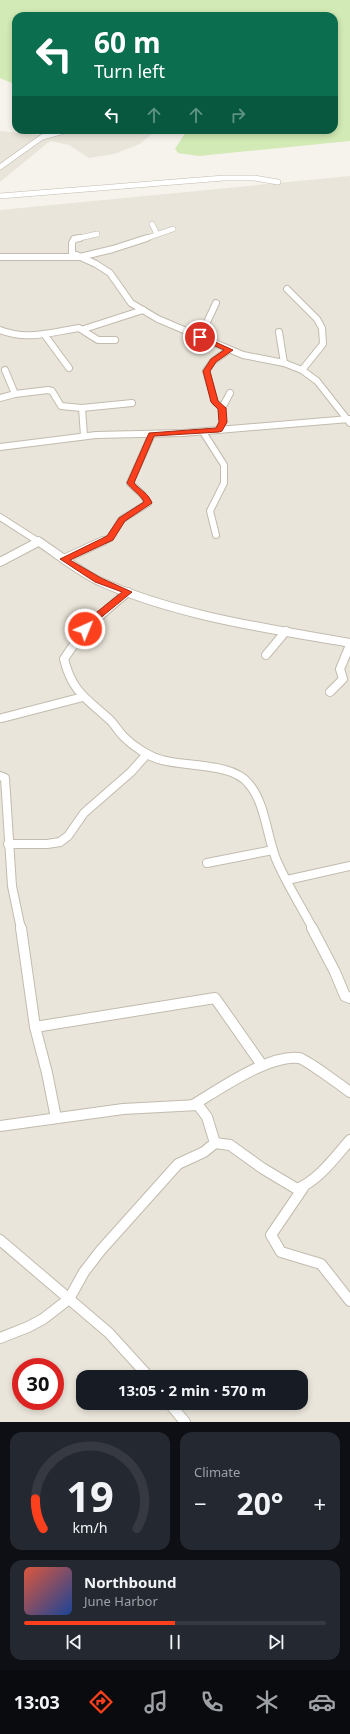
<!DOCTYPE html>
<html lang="en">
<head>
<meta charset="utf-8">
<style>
	:root { --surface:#171b24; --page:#242831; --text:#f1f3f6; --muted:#9ea1a6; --line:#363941; --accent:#fc3f1d }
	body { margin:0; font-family:"Noto Sans",sans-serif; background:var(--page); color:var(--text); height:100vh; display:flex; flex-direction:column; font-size:15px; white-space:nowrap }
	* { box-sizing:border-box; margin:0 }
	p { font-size:13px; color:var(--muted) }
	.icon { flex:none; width:22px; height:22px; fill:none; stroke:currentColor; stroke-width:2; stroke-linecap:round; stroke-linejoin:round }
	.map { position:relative; height:1422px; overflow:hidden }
	.side { display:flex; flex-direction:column; gap:10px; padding:10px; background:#0d0f14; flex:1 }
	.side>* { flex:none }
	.hud { position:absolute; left:12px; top:12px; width:326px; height:122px; border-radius:12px; box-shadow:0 2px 6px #0003; background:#0b6e4f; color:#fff; overflow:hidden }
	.speed { position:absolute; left:12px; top:1358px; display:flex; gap:8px; font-size:20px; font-weight:700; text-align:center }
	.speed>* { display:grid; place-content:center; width:52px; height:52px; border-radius:50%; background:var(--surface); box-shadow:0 2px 6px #0003; line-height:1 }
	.speed .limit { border:6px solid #d22; background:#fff; color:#111 }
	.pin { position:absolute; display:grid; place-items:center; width:34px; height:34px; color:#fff; margin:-17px; border:2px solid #fff; border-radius:50%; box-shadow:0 1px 4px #0007 }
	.me { position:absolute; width:44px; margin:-22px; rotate:44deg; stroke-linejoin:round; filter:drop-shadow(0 0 3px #0008) }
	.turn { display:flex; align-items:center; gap:14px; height:84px; padding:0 16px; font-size:18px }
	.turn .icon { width:52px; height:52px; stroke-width:2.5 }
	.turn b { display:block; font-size:28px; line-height:34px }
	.lanes { display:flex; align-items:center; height:38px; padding:0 16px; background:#0003; justify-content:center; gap:20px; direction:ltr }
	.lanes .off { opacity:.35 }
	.big { font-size:30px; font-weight:700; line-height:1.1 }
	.side .card { flex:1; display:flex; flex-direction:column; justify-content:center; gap:6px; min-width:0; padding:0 14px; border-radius:12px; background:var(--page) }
	.side .dial { align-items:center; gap:0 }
	.dial svg { height:104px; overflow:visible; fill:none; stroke:var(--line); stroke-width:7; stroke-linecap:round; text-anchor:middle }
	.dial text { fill:var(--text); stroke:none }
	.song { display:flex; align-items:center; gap:12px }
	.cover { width:48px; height:48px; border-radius:6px; background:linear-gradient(135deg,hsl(10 70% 55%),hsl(220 70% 35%)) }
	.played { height:4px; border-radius:2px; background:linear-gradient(90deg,var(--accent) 50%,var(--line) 50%) }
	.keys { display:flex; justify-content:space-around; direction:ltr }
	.heat { display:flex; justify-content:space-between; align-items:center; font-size:22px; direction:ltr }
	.side .tiles { flex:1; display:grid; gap:10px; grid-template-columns:1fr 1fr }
	.card:last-child { grid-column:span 2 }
	.trip { position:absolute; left:76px; top:1370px; width:232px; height:40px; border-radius:12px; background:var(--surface); box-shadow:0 2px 6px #0003; font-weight:700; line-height:40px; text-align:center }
	.menu { display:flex; height:64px; justify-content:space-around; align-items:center; background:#090b0e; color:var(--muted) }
	.menu .icon { width:28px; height:28px }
	.menu .current { color:var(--accent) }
	.menu b { font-size:18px; color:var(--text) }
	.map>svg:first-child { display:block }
</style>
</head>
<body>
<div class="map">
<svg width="350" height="1422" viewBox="0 0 350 1422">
	<rect width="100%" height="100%" fill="#f6f3ec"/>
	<g fill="#eae5da" fill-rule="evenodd">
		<polygon points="58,130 156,130 140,144 114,154 89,158 69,145 50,141 0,182 0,131 38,135"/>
		<path d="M350 176V1422H0V210ZM21 1367H55V1401H21ZM83 1377H301V1403H83Z"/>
	</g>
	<polygon fill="#d2eab5" points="0,0 350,0 350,141 199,156 178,153 175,149 187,130 334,130 334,16 16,16 16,85 0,78"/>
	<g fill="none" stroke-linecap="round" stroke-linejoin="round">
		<defs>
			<g id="street-far3">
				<polyline points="0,167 42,137 68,130"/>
				<polyline points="0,196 224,178 254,178 278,182"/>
				<polyline points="152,224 157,234"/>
				<polyline points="75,239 97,234"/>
				<polyline points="144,239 173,229"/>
			</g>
			<g id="street-far2">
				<polyline points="80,238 74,239 72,243 72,253 96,264 110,273 131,303 158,319 243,355 284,363 302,370 317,381 350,423"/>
				<polyline points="0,257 80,257 113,249 147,238"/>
				<polyline points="287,289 317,319 322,328 323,344 302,370"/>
				<polyline points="84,329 143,310"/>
				<path d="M0 330C27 341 52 332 79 328L98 340H115"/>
				<polyline points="279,332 284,363"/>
				<polyline points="44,334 69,368"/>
				<polyline points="200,337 216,303"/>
				<polyline points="5,370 15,394"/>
				<polyline points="0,398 15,394 48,390 52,391 61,406 82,408"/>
				<polyline points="222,408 230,393"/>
				<polyline points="219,430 223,422 222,408 215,402 206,371 213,361 229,350"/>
				<polyline points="203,432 224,465 224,483 210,511 216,535"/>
				<polyline points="84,436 82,408 132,403"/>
				<polyline points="0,447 96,435 183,433 349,419"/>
				<polyline points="0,517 39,542"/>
				<polyline points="101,542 110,538 121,520 148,503 143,495 130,483 152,434"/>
			</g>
			<g id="street-far1">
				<path d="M38 541C56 553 80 572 99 581 178 616 265 628 350 643"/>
				<polyline points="64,559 103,541"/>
				<polyline points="0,562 38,542"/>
				<path d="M128 592C103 612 81 632 64 659 72 692 87 699 110 720 115 725 119 732 124 737 133 746 149 757 162 760 187 767 232 763 248 783 265 801 267 837 276 859 286 883 301 906 313 929"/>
				<polyline points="266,655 286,631"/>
				<polyline points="330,692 343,679 340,669 350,645"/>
				<polyline points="2,718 83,697"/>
				<polyline points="0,776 5,778 12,886 21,929"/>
				<polyline points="8,844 47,844 60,842 68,836 84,813 131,772 147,754"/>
				<polyline points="207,863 273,850"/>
				<polyline points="287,880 350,866"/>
			</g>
			<g id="street">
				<polyline points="21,928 35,1027 47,1073 56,1118"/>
				<polyline points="312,928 335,972 345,996 350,998"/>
				<polyline points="35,1027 215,998 262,1065"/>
				<path d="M193 1105C218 1090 269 1054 299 1058 305 1059 342 1086 350 1092"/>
				<polyline points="0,1126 123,1109 198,1105 207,1117 215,1143 204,1152 178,1164 101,1250 84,1272 69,1299 43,1319 28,1327 0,1338"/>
				<path d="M215 1143 230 1145 262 1168 297 1189C319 1180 335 1157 350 1140"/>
				<polyline points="303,1188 271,1235 281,1252 321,1264 350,1301"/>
				<polyline points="0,1240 109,1333 149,1377"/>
				<polyline points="169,1403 185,1422"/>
			</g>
		</defs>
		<use href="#street-far3" stroke="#c2bbae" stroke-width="6"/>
		<use href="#street-far2" stroke="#c2bbae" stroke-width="8"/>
		<use href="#street-far1" stroke="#c2bbae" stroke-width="10"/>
		<use href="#street" stroke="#c2bbae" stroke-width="12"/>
		<use href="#street-far3" stroke="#fff" stroke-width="5"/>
		<use href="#street-far2" stroke="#fff" stroke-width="6"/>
		<use href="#street-far1" stroke="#fff" stroke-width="8"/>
		<use href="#street" stroke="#fff" stroke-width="10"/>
	</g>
	<path fill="#fc3f1d" stroke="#a42913" d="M200 335 233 350 216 362 210 371 218 401 226 408 227 422 222 431 219 432 154 436 134 483C140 490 149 494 152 503L125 521 113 540 70 560 101 578 132 592 98 620 88 631H82L81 629 82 628 92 616 122 592 95 582 60 559 107 536 119 518 144 502C141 495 131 489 127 483L149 433 216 428 219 422 218 409 211 402 203 371 211 359 224 350 197 338V336Z"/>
</svg>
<div class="speed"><div class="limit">30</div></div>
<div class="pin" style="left:200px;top:337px;background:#d93025"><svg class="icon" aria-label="arrive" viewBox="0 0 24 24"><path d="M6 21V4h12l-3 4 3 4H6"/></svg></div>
<svg class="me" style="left:85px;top:629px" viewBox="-20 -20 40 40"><circle r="17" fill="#fc3f1d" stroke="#fff" stroke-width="3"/><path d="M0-11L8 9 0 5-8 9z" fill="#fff"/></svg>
<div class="trip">13:05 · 2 min · 570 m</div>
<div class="hud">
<div class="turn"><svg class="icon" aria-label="left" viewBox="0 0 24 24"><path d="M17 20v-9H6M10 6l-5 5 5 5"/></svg><div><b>60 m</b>Turn left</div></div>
<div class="lanes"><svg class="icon" aria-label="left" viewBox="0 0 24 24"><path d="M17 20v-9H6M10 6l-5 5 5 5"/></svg><svg class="icon off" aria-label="ahead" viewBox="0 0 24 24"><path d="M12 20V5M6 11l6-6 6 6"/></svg><svg class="icon off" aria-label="ahead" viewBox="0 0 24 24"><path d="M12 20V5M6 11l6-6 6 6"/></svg><svg class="icon off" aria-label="right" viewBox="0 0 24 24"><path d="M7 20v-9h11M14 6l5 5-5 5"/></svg></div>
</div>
</div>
<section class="side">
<div class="tiles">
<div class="card dial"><svg viewBox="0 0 100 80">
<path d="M14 69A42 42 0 1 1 86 69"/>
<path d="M14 69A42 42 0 0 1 8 46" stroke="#fc3f1d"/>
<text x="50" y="56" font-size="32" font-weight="700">19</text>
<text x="50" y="72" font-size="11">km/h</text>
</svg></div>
<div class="card"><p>Climate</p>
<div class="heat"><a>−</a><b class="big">20°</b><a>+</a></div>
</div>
<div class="card">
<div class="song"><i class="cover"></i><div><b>Northbound</b><p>June Harbor</p></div></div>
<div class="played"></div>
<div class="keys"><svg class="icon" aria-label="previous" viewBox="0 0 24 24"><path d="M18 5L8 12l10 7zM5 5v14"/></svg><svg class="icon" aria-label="pause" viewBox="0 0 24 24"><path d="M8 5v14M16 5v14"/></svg><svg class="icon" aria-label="next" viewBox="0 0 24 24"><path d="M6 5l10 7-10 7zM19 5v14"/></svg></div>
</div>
</div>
</section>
<nav class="menu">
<b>13:03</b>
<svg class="icon current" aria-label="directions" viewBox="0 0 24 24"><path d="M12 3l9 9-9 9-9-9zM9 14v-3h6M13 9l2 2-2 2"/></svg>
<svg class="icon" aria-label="music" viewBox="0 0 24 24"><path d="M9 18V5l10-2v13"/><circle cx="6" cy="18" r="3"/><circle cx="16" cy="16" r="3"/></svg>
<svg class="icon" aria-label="phone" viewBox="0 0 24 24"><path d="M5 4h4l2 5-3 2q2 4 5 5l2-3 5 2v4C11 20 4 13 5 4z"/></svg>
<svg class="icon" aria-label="climate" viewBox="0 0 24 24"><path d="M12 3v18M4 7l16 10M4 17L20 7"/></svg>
<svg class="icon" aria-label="car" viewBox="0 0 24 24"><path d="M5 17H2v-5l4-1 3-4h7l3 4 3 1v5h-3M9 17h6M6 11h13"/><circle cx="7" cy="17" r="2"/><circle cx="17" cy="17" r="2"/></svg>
</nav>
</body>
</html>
